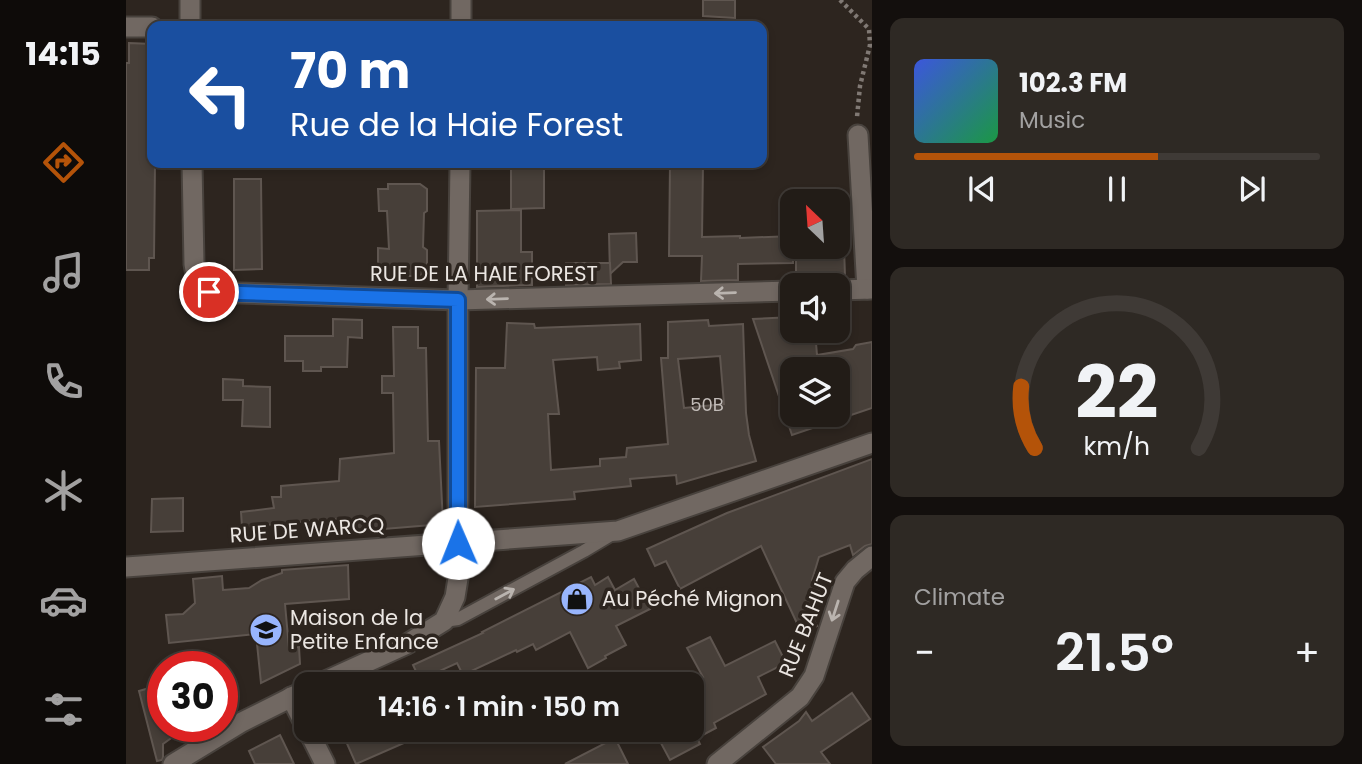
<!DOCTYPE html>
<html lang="en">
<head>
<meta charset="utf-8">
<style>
	:root { --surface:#221c17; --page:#2e2924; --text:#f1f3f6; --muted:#a2a1a1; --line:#3f3a36; --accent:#b45309 }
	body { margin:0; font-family:Poppins,sans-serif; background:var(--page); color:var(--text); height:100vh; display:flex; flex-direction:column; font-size:26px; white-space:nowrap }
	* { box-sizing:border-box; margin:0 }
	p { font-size:23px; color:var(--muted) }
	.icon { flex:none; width:38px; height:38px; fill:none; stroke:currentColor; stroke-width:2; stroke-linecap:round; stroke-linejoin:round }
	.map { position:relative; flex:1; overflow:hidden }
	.side { display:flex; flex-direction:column; gap:18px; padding:18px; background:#130f0d; width:490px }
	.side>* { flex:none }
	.top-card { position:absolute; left:21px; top:21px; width:620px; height:147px; border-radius:14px; box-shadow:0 4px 10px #0003,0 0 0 2px var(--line); background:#1a4fa0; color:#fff; overflow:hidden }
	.needle { width:46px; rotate:335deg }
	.tools { position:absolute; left:654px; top:189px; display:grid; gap:14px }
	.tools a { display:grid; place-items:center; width:70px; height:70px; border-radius:14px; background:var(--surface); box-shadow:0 4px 10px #0003,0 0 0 2px var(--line); font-size:35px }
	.speed { position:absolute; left:21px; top:651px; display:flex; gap:14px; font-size:35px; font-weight:700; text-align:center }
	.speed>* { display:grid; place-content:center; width:91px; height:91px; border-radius:50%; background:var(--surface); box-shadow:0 4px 10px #0003,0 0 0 2px var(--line); line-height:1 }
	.speed .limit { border:10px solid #d22; background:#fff; color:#111 }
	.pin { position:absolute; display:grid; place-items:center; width:60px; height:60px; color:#fff; margin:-30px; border:4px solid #fff; border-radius:50%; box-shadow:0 2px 7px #0007 }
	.me { position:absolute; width:77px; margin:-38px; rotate:359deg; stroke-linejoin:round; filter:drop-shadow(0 0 5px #0008) }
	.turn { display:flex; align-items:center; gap:24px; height:147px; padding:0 28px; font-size:32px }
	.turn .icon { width:91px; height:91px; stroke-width:2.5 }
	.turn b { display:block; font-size:49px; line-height:60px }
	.big { font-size:52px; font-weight:600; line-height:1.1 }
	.side .widget { flex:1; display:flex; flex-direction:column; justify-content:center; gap:10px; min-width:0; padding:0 24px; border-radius:14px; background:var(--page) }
	.side .dial { align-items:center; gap:0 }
	.dial svg { height:182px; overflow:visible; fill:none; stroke:var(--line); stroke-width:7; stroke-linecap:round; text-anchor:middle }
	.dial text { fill:var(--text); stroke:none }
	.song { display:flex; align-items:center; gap:21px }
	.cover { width:84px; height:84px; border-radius:10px; background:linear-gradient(135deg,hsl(230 70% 55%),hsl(140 70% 35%)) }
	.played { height:7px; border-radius:4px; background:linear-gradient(90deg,var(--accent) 60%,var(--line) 60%) }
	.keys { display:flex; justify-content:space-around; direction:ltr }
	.heat { display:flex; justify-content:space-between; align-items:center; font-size:38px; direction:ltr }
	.trip { position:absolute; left:168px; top:672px; width:410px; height:70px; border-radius:14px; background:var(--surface); box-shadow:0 4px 10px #0003,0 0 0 2px var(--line); font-weight:600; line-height:70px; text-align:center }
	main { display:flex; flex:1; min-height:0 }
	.dock { display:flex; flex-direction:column; width:126px; justify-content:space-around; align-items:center; background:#0e0b09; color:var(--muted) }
	.dock .icon { width:49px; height:49px }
	.dock .active { color:var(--accent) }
	.dock b { font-size:32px; color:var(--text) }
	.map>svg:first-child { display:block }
</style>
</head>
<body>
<main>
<nav class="dock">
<b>14:15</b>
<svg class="icon active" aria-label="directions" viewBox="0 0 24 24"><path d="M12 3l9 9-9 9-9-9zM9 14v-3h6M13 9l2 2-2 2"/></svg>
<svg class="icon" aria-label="music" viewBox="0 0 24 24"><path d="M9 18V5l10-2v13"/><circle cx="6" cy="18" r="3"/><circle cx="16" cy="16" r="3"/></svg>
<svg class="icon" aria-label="phone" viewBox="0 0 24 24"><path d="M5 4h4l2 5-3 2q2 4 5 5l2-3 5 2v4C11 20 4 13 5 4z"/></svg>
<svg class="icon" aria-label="climate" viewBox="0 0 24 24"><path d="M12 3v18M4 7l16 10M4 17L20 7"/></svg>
<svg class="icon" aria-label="car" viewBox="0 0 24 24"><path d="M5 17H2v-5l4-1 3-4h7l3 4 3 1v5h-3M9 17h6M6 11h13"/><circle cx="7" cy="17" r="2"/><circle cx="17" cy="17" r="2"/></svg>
<svg class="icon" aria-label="filters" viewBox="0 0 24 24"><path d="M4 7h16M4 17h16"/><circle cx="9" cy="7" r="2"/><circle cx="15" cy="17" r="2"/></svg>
</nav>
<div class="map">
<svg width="746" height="764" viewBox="0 0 746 764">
	<rect width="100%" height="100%" fill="#2d251f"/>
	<g fill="#473f39" stroke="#5f5650" stroke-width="2" fill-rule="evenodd">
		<polygon points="577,0 609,0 609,18 577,16"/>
		<polygon points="3,43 26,44 26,163 29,163 28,258 23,258 23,270 0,270 0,63 3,63"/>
		<polygon points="385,163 418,163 418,208 385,209"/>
		<polygon points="544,164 577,165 576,237 614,236 614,238 667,236 667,263 612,264 612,280 575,281 576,256 543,256"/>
		<polygon points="108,179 135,179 136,269 108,270"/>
		<polygon points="262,184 294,184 301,189 301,211 298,213 297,247 301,250 301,271 293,276 252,276 252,248 263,249 261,211 253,211 252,189 262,189"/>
		<polygon points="395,210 395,252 406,252 406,285 351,287 351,211"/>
		<polygon points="510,233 511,262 497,262 484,274 483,234"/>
		<polygon points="670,247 718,247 719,276 717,278 706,279 702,284 677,285 670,280"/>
		<polygon points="440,263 484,263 485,284 440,285"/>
		<path d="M667 317V331H689L691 355 727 349 730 345 746 342V408L666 435 627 319ZM667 369H712V415H667Z"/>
		<polygon points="207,319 236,320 236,338 222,337 221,367 195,367 195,371 177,371 177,361 159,361 159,336 207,336"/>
		<path d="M582 320 583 326 617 324 620 413 623 435 630 461 551 484 550 475 504 479 505 486 448 492 449 499 349 507 350 368H379L381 323 408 324 409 328 514 324 515 360 493 362 494 368 472 370 471 357 427 360 433 414H422L425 470 474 466V459L500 457 501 448 542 444 535 358H542V322ZM594 356 598 404 558 408 552 359Z"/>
		<polygon points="267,327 292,327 292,348 300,348 302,441 313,441 317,524 222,532 222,518 116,527 115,512 148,508 146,497 155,497 155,486 213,481 214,459 268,453 267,393 256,393 256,376 268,376"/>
		<polygon points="97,379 117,380 117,386 144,387 144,427 116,426 117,400 97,400"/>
		<polygon points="746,459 746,544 739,546 727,555 724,545 693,557 686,580 699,600 683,610 691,626 676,634 635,546 554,589 540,561 529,566 521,549 601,513"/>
		<polygon points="57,498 57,531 25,532 26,499"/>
		<polygon points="222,565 223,599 159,604 163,648 173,647 174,664 135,683 130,634 43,643 40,615 57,614 69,603 67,579 96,576 97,590 123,588 136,580 156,573 156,570"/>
		<polygon points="465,577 469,585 482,577 489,590 508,579 524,609 490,626 500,645 479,656 480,658 462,668 444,632 410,650 407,644 391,652 390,650 337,675 331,663 294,680 287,665 357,633 356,632"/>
		<polygon points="584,637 599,666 649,641 660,663 632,677 640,694 588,723 590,728 571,738 574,744 544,760 528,730 565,730 565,683 577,677 561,648"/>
		<polygon points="37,684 37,726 62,726 37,744 37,757 36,760 31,761 13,691"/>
		<polygon points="726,693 744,719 695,752 704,764 650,764 637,747 673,721 680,712 686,721"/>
		<polygon points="215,730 272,730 278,743 230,764"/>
		<polygon points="154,735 168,764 129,764 123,751"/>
		<polygon points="489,738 502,764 439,764"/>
	</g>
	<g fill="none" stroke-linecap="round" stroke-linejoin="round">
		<defs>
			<polyline id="service" points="318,621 332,619 458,551 488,533"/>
			<g id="minor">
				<polyline points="335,0 335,26"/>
				<polyline points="64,26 64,0"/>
				<polyline points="0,27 26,27"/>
				<polyline points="732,135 741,289"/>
				<polyline points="66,163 68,264 71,281 83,292 332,300 667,291"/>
				<polyline points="712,290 746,289"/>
				<polyline points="332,543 332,300 334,163"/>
				<polyline points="165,697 180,727"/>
				<polyline points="182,730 199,764"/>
				<polyline points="591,764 674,697 688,676 719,582 729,570 746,556"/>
			</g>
			<g id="secondary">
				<polyline points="0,567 492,531 746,443"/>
				<polyline points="193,684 281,644 318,621 329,597 334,566 332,543"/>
				<polyline points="47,764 116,722 180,690"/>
			</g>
		</defs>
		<use href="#service" stroke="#48423d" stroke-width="16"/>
		<use href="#minor" stroke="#48423d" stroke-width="23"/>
		<use href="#secondary" stroke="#48423d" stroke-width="23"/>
		<polyline stroke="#807974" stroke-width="4.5" stroke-dasharray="3.5 3.5" stroke-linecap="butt" points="714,0 743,29 744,45 734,86 731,117"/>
		<use href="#service" stroke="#716862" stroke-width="12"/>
		<use href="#minor" stroke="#716862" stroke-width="19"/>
		<use href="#secondary" stroke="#716862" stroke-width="19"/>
	</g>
	<defs><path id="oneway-shaft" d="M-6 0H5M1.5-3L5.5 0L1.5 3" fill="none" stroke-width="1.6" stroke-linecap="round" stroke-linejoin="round" transform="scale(1.75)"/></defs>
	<g stroke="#bab4af">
		<use href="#oneway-shaft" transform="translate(599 293) rotate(178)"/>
		<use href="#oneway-shaft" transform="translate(371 299) rotate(178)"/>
		<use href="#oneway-shaft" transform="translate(379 594) rotate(-28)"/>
		<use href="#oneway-shaft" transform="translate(709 611) rotate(108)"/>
	</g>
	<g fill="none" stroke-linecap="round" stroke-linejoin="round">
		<defs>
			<polyline id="route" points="83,292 332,300 332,543"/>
		</defs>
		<use href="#route" stroke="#114b97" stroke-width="18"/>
		<use href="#route" stroke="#1a73e8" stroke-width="12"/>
	</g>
	<defs>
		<symbol id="shop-disc" viewBox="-11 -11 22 22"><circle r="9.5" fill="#98b5fd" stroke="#2d251f"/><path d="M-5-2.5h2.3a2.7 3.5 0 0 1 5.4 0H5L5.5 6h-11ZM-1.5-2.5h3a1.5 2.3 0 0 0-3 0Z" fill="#111"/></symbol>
		<symbol id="school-disc" viewBox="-11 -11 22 22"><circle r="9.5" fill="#98b5fd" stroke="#2d251f"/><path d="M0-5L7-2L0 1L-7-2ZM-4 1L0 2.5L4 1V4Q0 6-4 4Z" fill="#111"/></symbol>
	</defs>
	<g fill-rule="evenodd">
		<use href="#shop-disc" x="432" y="580" width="38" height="38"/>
		<use href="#school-disc" x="121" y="611" width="38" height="38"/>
	</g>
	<g text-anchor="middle" stroke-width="7" stroke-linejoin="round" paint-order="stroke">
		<g font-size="18" fill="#c2bcb8">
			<text x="581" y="411">50B</text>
		</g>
		<g font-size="21" fill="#ebe6e2" stroke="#2d251f">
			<text x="358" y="281">RUE DE LA HAIE FOREST</text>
			<text transform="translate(181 530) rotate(-4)" y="7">RUE DE WARCQ</text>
			<text transform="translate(680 625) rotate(-68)" y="7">RUE BAHUT</text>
		</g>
		<g font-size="21" fill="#ebe6e2" stroke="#2d251f" text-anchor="start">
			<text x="476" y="606">Au Péché Mignon</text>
			<text x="164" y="625">Maison de la<tspan x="164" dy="24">Petite Enfance</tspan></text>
		</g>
	</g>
</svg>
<div class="tools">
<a><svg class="needle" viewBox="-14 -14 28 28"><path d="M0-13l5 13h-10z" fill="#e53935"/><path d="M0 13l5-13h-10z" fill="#a2a1a1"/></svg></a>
<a><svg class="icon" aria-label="sound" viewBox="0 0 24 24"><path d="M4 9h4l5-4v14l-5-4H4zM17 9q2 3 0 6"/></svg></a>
<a><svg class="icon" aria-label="layers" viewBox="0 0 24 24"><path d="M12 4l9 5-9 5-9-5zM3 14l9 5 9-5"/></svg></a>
</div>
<div class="speed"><div class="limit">30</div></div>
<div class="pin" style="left:83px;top:292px;background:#d93025"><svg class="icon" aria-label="arrive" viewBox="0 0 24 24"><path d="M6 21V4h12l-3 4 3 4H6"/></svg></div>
<svg class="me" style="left:332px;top:543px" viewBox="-20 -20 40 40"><circle r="19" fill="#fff"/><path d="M0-13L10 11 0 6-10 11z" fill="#1a73e8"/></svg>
<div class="trip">14:16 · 1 min · 150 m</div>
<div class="top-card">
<div class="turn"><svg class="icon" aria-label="left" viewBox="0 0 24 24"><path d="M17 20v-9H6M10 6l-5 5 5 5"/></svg><div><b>70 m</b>Rue de la Haie Forest</div></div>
</div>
</div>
<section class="side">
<div class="widget">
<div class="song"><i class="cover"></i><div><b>102.3 FM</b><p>Music</p></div></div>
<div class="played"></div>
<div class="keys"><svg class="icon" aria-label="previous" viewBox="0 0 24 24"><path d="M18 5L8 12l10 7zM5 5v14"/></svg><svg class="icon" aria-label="pause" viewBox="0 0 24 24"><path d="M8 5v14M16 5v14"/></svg><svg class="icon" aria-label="next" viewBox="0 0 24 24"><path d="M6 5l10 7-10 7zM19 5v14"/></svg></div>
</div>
<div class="widget dial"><svg viewBox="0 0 100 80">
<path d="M14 69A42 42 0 1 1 86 69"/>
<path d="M14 69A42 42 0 0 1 8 42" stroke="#b45309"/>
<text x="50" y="56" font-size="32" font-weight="700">22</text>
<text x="50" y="72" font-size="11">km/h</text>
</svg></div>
<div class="widget"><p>Climate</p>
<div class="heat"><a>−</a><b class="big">21.5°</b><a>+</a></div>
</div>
</section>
</main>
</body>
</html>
